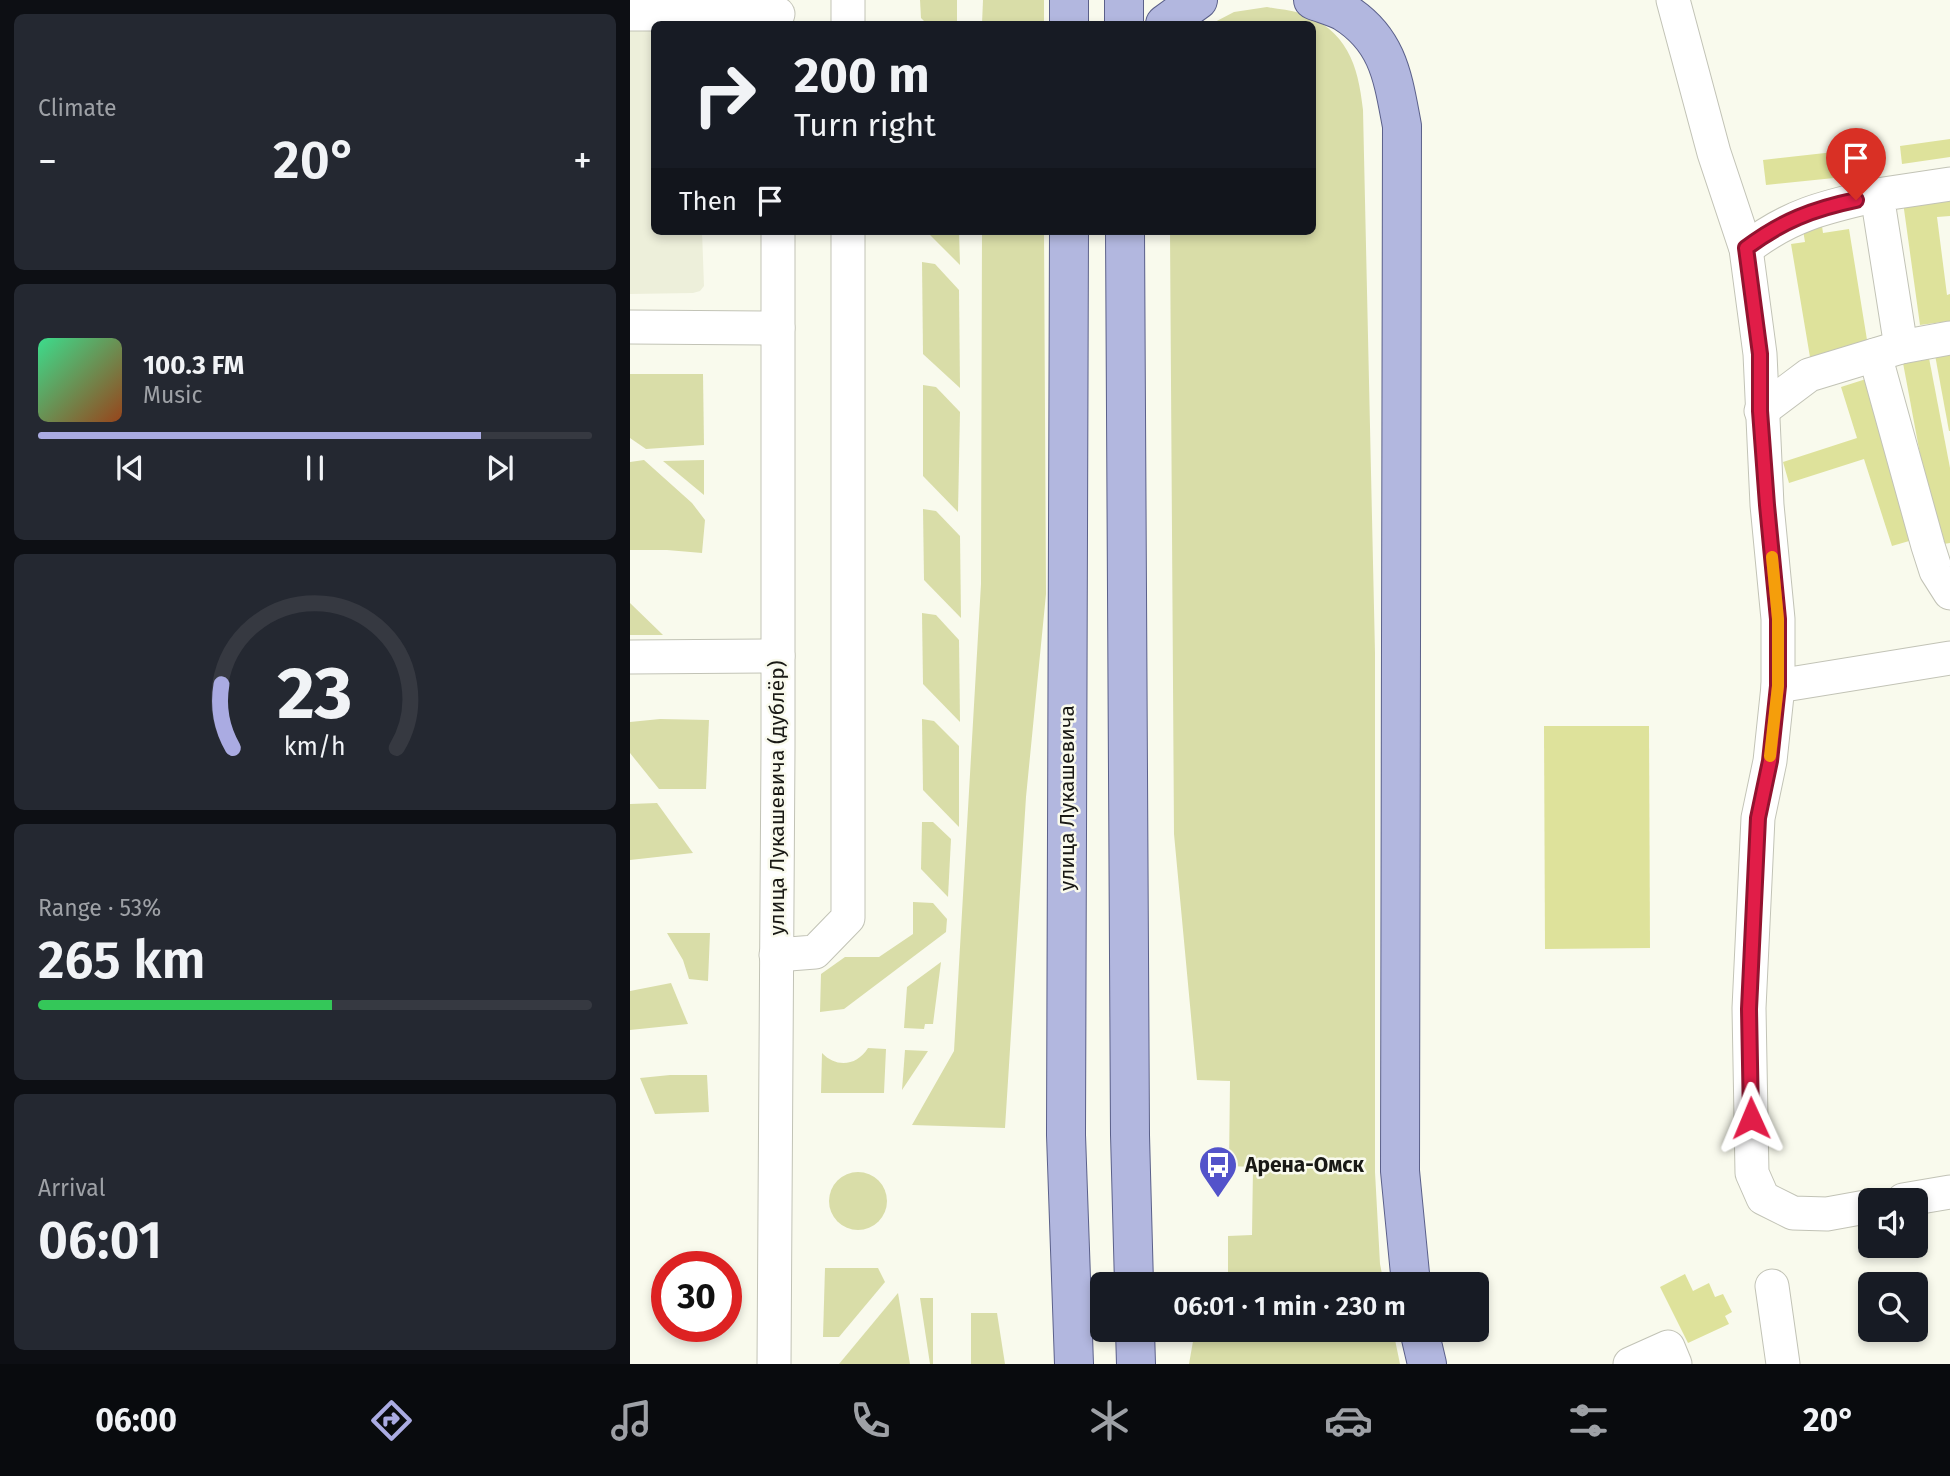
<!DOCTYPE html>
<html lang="en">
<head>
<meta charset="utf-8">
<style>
	:root { --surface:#171b24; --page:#242831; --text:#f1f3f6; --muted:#9ea1a6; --line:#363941; --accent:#aaabe2 }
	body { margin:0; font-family:"Fira Sans",sans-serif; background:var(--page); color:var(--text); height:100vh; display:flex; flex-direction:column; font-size:26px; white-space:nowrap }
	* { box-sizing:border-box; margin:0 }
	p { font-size:23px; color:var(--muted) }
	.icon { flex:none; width:38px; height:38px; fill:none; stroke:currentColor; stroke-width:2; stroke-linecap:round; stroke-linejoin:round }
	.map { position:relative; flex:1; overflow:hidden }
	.panel { display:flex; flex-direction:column; gap:14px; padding:14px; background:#0d0f14; width:630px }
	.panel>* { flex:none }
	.top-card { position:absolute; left:21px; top:21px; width:665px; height:214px; border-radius:10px; box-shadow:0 4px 10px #0003; background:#171b24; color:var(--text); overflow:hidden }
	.buttons { position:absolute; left:1228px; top:1188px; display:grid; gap:14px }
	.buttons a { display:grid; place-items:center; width:70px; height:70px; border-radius:10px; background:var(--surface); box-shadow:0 4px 10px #0003; font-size:35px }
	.speed { position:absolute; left:21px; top:1251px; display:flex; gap:14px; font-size:35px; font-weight:700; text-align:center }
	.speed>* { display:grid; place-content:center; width:91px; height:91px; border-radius:50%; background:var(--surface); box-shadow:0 4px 10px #0003; line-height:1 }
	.speed .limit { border:10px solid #d22; background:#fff; color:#111 }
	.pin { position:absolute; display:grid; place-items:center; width:60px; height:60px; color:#fff; margin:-72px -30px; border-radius:50% 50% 50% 0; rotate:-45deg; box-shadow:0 0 7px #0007 }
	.pin .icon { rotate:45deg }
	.me { position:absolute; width:77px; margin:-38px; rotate:359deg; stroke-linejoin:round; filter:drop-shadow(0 0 5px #0008) }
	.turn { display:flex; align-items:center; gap:24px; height:147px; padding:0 28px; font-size:32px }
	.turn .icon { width:91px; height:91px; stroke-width:2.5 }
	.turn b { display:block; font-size:49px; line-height:60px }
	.then { display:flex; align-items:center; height:66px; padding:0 28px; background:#0003; gap:14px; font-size:26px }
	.big { font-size:52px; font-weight:600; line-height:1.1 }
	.panel .widget { flex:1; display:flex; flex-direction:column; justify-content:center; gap:10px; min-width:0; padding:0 24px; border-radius:10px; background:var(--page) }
	.panel .dial { align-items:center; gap:0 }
	.dial svg { height:182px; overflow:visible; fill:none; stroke:var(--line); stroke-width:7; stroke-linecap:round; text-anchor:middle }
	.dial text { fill:var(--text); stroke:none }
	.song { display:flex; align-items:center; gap:21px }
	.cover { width:84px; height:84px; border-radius:10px; background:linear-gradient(135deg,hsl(150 70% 55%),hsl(20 70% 35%)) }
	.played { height:7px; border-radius:4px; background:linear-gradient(90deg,var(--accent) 80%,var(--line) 80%) }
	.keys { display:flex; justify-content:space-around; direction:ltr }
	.heat { display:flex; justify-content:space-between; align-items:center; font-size:38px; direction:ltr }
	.charge { height:10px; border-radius:5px; background:linear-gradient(90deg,#34c759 53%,var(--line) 0) }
	.trip { position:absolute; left:460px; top:1272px; width:399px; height:70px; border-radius:10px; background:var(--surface); box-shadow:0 4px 10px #0003; font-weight:600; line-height:70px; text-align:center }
	.tab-bar { display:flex; height:112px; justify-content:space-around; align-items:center; background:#090b0e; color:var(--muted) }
	.tab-bar .icon { width:49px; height:49px }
	.tab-bar .active { color:var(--accent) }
	.tab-bar b { font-size:32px; color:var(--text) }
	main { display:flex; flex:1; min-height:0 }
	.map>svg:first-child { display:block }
</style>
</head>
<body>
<main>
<section class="panel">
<div class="widget"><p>Climate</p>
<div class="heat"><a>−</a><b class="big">20°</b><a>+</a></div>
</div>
<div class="widget">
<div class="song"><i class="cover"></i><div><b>100.3 FM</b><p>Music</p></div></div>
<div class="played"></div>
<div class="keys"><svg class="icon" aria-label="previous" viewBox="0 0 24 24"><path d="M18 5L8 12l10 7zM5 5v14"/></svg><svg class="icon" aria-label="pause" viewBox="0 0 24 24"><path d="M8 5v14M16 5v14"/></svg><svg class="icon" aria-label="next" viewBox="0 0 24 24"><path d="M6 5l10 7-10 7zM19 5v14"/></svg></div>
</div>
<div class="widget dial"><svg viewBox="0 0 100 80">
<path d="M14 69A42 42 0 1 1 86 69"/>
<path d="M14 69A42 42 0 0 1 9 41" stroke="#aaabe2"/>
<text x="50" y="56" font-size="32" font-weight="700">23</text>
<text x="50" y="72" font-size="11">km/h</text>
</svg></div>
<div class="widget"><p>Range · 53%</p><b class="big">265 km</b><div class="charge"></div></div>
<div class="widget"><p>Arrival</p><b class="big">06:01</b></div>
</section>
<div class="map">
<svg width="1320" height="1364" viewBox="0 0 1320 1364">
	<rect width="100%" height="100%" fill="#f9faed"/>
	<polygon fill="#edefda" points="0,0 24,24 24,231 72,231 74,286 70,291 63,293 0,294"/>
	<g fill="#d9dda8">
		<polygon points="290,0 327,0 327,24 297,24 291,18"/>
		<polygon points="353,0 414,0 414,24 352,24"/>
		<path d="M637 7C647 9 660 10 670 13 717 30 728 64 733 110L745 653V1172L750 1264 754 1284H598V1236L622 1235 623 1167 599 1166 600 1081 567 1080 544 834 540 231H682V24H581L604 12Z"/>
		<polygon points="296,231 329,231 330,265"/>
		<polygon points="352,231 414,231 416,594 396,797 375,1128 282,1125 324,1051 351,584"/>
		<polygon points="292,262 305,264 329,290 330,388 293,354"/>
		<polygon points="0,374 73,374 74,445 16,449 0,438"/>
		<polygon points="293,385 306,387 330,412 328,512 293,476"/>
		<polygon points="14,460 62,503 75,520 72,553 37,550 0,550 0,462"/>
		<polygon points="74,460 74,495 33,461"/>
		<polygon points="293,509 306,511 330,536 331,618 294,580"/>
		<polygon points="0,603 33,635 0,635"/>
		<polygon points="292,613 306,615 329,640 330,722 293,684"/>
		<polygon points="30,719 79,720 76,789 29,789 0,753 0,722"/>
		<polygon points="292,719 304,721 329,746 329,827 293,790"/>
		<polygon points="27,803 63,853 0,860 0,804"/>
		<polygon points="292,822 303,822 321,839 318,897 291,869"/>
		<polygon points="283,902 303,903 317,919 316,932 214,1009 190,1012 191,974 215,957 249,957 283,934"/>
		<polygon points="37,933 80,933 78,981 59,979 53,960"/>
		<polygon points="311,962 303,1024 295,1024 294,1029 274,1028 277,987"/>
		<polygon points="41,983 58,1024 0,1030 0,991"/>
		<path d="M238 1048 256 1049 254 1093H191L192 1053C206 1068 227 1066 238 1048Z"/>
		<polygon points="275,1050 298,1051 272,1090"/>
		<polygon points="40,1075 77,1075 79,1112 25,1114 10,1078"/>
		<circle cx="228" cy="1201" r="29"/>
		<polygon points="195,1268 248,1268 255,1282 209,1337 193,1337"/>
		<polygon points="268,1293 280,1364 209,1364"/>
		<polygon points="290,1298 303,1298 303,1364 300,1364"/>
		<polygon points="341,1313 367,1313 375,1364 341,1364"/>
		<polygon points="565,1330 763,1330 770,1364 559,1364"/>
	</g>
	<g fill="#dee29b">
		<polygon points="1320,139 1320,157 1272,164 1270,146"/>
		<polygon points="1240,148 1243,174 1136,185 1133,160"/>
		<polygon points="1320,195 1320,216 1307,217 1317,295 1320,294 1320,321 1290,325 1273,202"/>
		<polygon points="1192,226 1193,233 1219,229 1238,346 1181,363 1161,244 1175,242 1173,230"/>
		<polygon points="1320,353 1320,431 1319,431 1305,355"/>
		<polygon points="1299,358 1320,468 1320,543 1307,545 1273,363"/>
		<polygon points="1236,379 1286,539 1262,546 1234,459 1159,483 1153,462 1227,438 1211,387"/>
		<polygon points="914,726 1019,726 1020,948 915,949"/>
		<polygon points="1055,1274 1063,1291 1079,1283 1085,1297 1093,1294 1102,1312 1095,1316 1099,1324 1058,1343 1030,1287"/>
	</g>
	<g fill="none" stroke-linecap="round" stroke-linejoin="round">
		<defs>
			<g id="minor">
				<polyline points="218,0 218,24"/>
				<polyline points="1043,0 1084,153 1116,249 1130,354 1137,505 1148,619 1148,686 1140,761 1128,818 1119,1008 1122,1173 1133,1198 1163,1213 1197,1214 1241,1206"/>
				<polyline points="0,14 148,14"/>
				<path d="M1116 249C1159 215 1195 207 1247 195"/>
				<polyline points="0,327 148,328"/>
				<polyline points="1271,347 1247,195 1320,184"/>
				<polyline points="1245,355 1298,546 1306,571 1320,593"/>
				<polyline points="1131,411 1179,375 1271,347 1320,338"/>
				<polyline points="0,657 148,656"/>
				<polyline points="1148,686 1320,658"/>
				<polyline points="146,955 185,952 218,918 218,231"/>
				<polyline points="1273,1200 1320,1192"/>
				<polyline points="1142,1286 1153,1364"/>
				<polyline points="144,1364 148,747 148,231"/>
				<polyline points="1000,1364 1038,1347 1045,1364"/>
			</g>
			<g id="major">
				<polyline points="439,0 439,24"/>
				<polyline points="494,0 494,24"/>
				<path d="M683 0C693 4 705 7 714 12 759 40 763 79 772 126L770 1171 781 1284"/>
				<polyline points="535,24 568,0"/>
				<polyline points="439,231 436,1135 444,1364"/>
				<polyline points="495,231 500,1135 504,1284"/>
				<polyline points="505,1330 506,1364"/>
				<polyline points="789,1330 797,1364"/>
			</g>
		</defs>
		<use href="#minor" stroke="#c2c3b6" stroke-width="35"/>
		<use href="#major" stroke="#5b608a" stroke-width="40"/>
		<use href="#minor" stroke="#fff" stroke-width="33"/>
		<use href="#major" stroke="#b2b7df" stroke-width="38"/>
	</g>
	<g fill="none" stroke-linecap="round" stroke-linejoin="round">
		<defs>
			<path id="route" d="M1121 1118 1119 1009 1128 818 1140 761 1148 686V619L1137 505 1130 411V354L1116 248C1152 221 1183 209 1226 200"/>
		</defs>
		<use href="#route" stroke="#92132f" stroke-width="18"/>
		<use href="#route" stroke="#e11d48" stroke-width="12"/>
		<polyline stroke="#f59e0b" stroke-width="12" points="1140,756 1148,686 1148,619 1142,557"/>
	</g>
	<defs>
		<symbol id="bus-pin" viewBox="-11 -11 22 30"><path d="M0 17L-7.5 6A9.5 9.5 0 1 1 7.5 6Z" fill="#5353ca" stroke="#f9faed"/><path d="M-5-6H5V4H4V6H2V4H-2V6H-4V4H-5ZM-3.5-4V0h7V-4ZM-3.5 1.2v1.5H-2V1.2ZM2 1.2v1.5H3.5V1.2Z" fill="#fff"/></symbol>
	</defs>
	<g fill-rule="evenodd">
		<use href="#bus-pin" x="566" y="1143" width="44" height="60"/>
	</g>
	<g text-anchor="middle" stroke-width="5" stroke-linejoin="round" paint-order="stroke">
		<g font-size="21" fill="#191915" stroke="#f9faed">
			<text transform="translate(147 798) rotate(-90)" y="7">улица Лукашевича (дублёр)</text>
			<text transform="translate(437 798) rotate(-90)" y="7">улица Лукашевича</text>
		</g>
		<g font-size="21" font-weight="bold" fill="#191915" stroke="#f9faed" text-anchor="start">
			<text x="615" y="1172">Арена-Омск</text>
		</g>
	</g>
</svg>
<div class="buttons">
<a><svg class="icon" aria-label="sound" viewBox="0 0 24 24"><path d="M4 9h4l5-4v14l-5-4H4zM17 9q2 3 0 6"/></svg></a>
<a><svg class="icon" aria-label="search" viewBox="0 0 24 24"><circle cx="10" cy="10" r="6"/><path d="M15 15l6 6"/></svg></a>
</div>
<div class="speed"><div class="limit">30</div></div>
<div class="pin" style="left:1226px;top:200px;background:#d93025"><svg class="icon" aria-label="arrive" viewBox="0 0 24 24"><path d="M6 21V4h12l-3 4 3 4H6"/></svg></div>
<svg class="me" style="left:1121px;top:1118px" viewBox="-20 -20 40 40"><path d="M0-17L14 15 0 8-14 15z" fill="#e11d48" stroke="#fff" stroke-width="4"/></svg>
<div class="trip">06:01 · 1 min · 230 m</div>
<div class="top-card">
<div class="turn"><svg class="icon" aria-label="right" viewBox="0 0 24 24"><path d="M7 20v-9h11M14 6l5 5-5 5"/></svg><div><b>200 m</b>Turn right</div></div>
<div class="then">Then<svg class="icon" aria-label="arrive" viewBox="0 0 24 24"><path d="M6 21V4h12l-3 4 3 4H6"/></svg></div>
</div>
</div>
</main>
<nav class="tab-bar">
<b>06:00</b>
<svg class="icon active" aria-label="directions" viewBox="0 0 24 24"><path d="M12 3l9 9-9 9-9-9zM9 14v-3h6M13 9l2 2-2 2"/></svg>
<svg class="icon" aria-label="music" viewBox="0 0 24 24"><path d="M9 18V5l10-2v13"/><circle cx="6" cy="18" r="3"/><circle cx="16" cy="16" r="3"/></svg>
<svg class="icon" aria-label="phone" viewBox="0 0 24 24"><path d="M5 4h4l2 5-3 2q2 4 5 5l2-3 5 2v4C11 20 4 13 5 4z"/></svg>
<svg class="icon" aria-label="climate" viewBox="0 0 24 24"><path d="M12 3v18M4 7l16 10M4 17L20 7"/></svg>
<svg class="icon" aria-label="car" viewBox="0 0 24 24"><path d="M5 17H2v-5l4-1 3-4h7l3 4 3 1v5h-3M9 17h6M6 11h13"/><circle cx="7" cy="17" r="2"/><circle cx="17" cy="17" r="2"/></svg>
<svg class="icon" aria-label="filters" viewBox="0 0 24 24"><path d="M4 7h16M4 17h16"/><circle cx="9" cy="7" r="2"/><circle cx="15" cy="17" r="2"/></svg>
<b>20°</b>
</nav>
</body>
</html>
